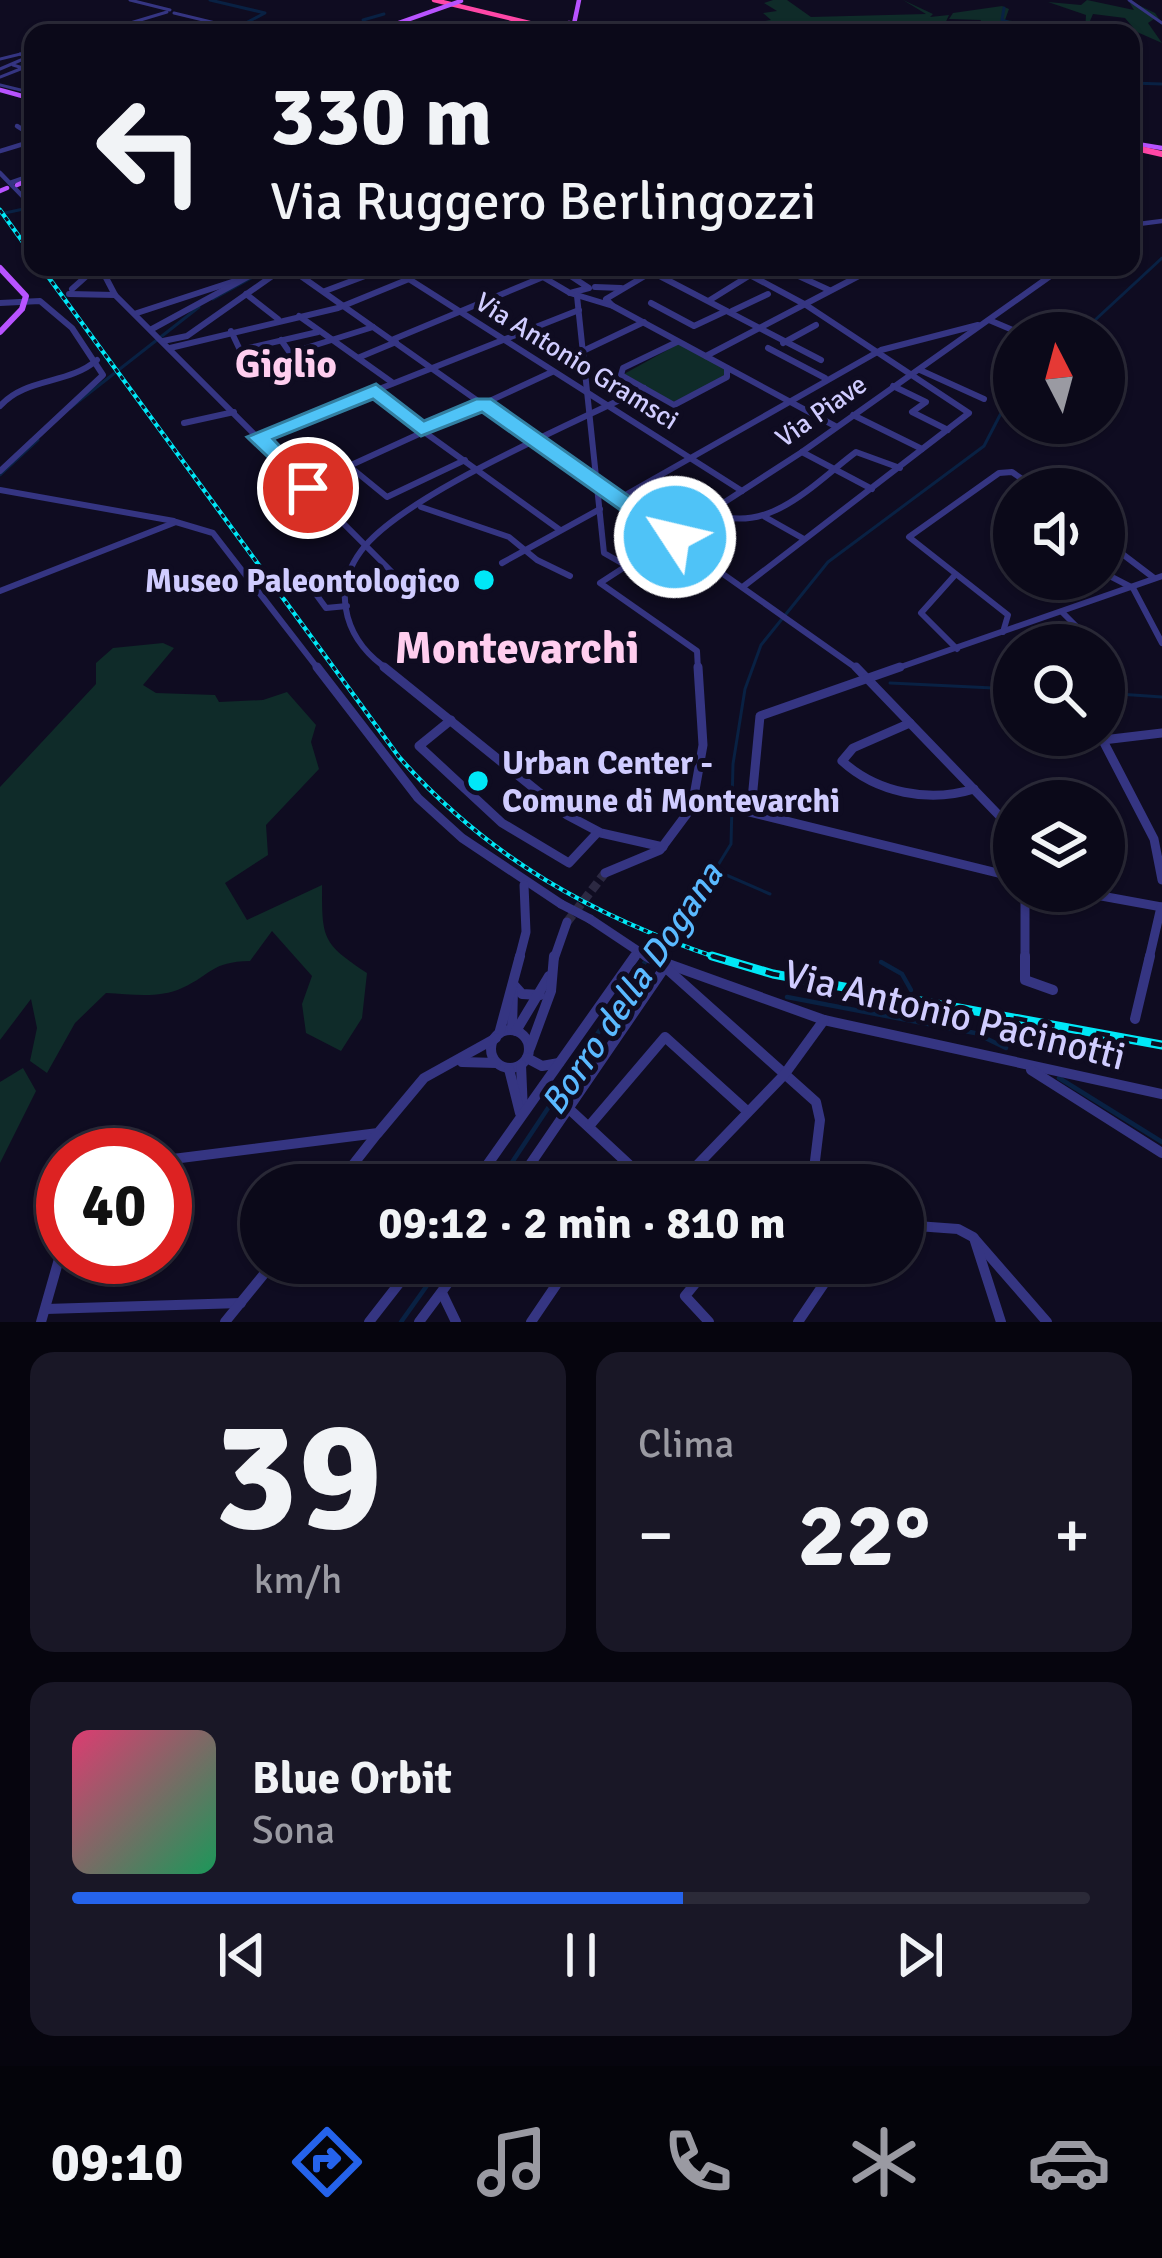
<!DOCTYPE html>
<html lang="it">
<head>
<meta charset="utf-8">
<style>
	:root { --surface:#0b0919; --page:#191726; --text:#f1f3f6; --muted:#9a9aa2; --line:#2b2a38; --accent:#2563eb }
	body { margin:0; font-family:Signika,sans-serif; background:var(--page); color:var(--text); height:100vh; display:flex; flex-direction:column; font-size:45px; white-space:nowrap }
	* { box-sizing:border-box; margin:0 }
	p { font-size:39px; color:var(--muted) }
	.icon { flex:none; width:66px; height:66px; fill:none; stroke:currentColor; stroke-width:2; stroke-linecap:round; stroke-linejoin:round }
	.map { position:relative; height:1322px; overflow:hidden }
	.drawer { display:flex; flex-direction:column; gap:30px; padding:30px; background:#06050e; flex:1 }
	.drawer>* { flex:none }
	.banner { position:absolute; left:24px; top:24px; width:1116px; height:252px; border-radius:24px; box-shadow:0 3px 9px #0004,0 0 0 3px var(--line); background:#0b0919; color:var(--text); overflow:hidden }
	.needle { width:78px; rotate:354deg }
	.tools { position:absolute; left:993px; top:312px; display:grid; gap:24px }
	.tools a { display:grid; place-items:center; width:132px; height:132px; border-radius:50%; background:var(--surface); box-shadow:0 3px 9px #0004,0 0 0 3px var(--line); font-size:60px }
	.speed { position:absolute; left:36px; top:1128px; display:flex; gap:24px; font-size:60px; font-weight:700; text-align:center }
	.speed>* { display:grid; place-content:center; width:156px; height:156px; border-radius:50%; background:var(--surface); box-shadow:0 3px 9px #0004,0 0 0 3px var(--line); line-height:1 }
	.speed .limit { border:18px solid #d22; background:#fff; color:#111 }
	.pin { position:absolute; display:grid; place-items:center; width:102px; height:102px; color:#fff; margin:-51px; border:6px solid #fff; border-radius:50%; box-shadow:0 3px 12px #0007 }
	.me { position:absolute; width:132px; margin:-66px; rotate:305deg; stroke-linejoin:round; filter:drop-shadow(0 0 9px #0008) }
	.turn { display:flex; align-items:center; gap:42px; height:252px; padding:0 48px; font-size:54px }
	.turn .icon { width:156px; height:156px; stroke-width:2.5 }
	.turn b { display:block; font-size:84px; line-height:102px }
	.big { font-size:90px; font-weight:700; line-height:1.1 }
	.drawer .card { flex:1; display:flex; flex-direction:column; justify-content:center; gap:18px; min-width:0; padding:0 42px; border-radius:24px; background:var(--page) }
	.drawer .dial { align-items:center; gap:0 }
	.dial b { font-size:156px; line-height:1 }
	.song { display:flex; align-items:center; gap:36px }
	.cover { width:144px; height:144px; border-radius:18px; background:linear-gradient(135deg,hsl(340 70% 55%),hsl(150 70% 35%)) }
	.played { height:12px; border-radius:6px; background:linear-gradient(90deg,var(--accent) 60%,var(--line) 60%) }
	.keys { display:flex; justify-content:space-around; direction:ltr }
	.heat { display:flex; justify-content:space-between; align-items:center; font-size:66px; direction:ltr }
	.drawer .tiles { flex:1; display:grid; gap:30px; grid-template-columns:1fr 1fr }
	.card:last-child { grid-column:span 2 }
	.trip { position:absolute; left:240px; top:1164px; width:684px; height:120px; border-radius:60px; background:var(--surface); box-shadow:0 3px 9px #0004,0 0 0 3px var(--line); font-weight:700; line-height:120px; text-align:center }
	.tabs { display:flex; height:192px; justify-content:space-around; align-items:center; background:#04040a; color:var(--muted) }
	.tabs .icon { width:84px; height:84px }
	.tabs .selected { color:var(--accent) }
	.tabs b { font-size:54px; color:var(--text) }
	.map>svg:first-child { display:block }
</style>
</head>
<body>
<div class="map">
<svg width="1162" height="1322" viewBox="0 0 1162 1322">
	<rect width="100%" height="100%" fill="#0f0c21"/>
	<g fill="#0f2b29">
		<polygon points="773,0 787,0 811,17 926,14 903,0 933,14 930,17 949,15 943,28 953,33 768,33 728,27 771,20 763,13 777,11 764,3"/>
		<polygon points="1087,0 1134,10 1128,0 1155,13 1162,23 1154,19 1148,23 1162,43 1137,32 1125,18 1093,14 1087,28 1116,33 1037,33 1006,27 1002,33 957,33 961,26 977,28 981,20 949,19 953,13 1002,6 1009,9 1005,20 1085,31 1086,15 1048,2 1081,5"/>
		<polygon points="680,343 725,369 725,376 673,402 624,374"/>
		<path d="M163 643 174 648 143 685 156 693 215 695 219 702 263 700 287 692 316 725 311 742 319 769 266 825 268 855 225 883 247 920 322 885C322 939 322 943 367 973L362 1018 341 1051 306 1033 302 1004 312 976 272 931 250 961C210 962 213 974 182 988 158 999 131 994 106 993L75 1023 47 1073 30 1061 37 1028 31 999 0 1040V787L96 684V663L113 648Z"/>
		<polygon points="23,1068 36,1091 0,1163 0,1082"/>
	</g>
	<g fill="none" stroke-linecap="round" stroke-linejoin="round">
		<g stroke="#092143" stroke-width="3">
			<polyline points="210,0 265,13 240,26"/>
			<polyline points="1004,8 1002,20 1040,33"/>
			<polyline points="373,29 363,20 384,14"/>
			<polyline points="1131,83 1162,84"/>
			<polyline points="0,214 33,207"/>
			<polyline points="573,267 574,272"/>
			<polyline points="213,299 271,267"/>
			<polyline points="1081,333 1162,258"/>
			<polyline points="70,408 199,307"/>
			<polyline points="0,475 38,440"/>
			<polyline points="890,683 1014,689"/>
			<polyline points="1104,693 1162,697"/>
			<polyline points="717,871 770,894"/>
			<polyline points="651,954 696,901 731,844 733,764 745,689 761,645 828,562 984,446 1014,388"/>
		</g>
		<g stroke="#092143" stroke-width="4.5">
			<polyline points="881,962 902,974 911,990"/>
			<polyline points="787,997 975,1033 1006,1048"/>
			<polyline points="914,1008 916,1021"/>
			<polyline points="1059,1078 1162,1142"/>
			<polyline points="497,1185 645,962"/>
			<polyline points="401,1322 443,1263"/>
		</g>
		<polyline stroke="#092143" stroke-width="3" points="22,64 33,63"/>
		<polyline stroke="#2c2942" stroke-width="9" stroke-dasharray="9 4.5" stroke-linecap="butt" points="567,922 605,873"/>
		<g stroke="#353582" stroke-width="3">
			<polyline points="130,0 170,10"/>
			<polyline points="1129,0 1162,23"/>
			<polyline points="174,13 257,33"/>
			<polyline points="97,33 167,12"/>
			<polyline points="120,33 141,33"/>
			<polyline points="0,59 33,51"/>
			<polyline points="0,69 28,57 20,54"/>
			<polyline points="0,77 23,68 13,65"/>
			<polyline points="0,85 33,93"/>
		</g>
		<g stroke="#353582" stroke-width="4.5">
			<polyline points="17,126 33,136"/>
			<polyline points="0,151 33,141"/>
			<polyline points="0,173 33,207"/>
			<polyline points="10,183 33,175"/>
			<polyline points="1131,225 1162,221"/>
		</g>
		<g stroke="#353582" stroke-width="6">
			<polyline points="288,267 859,670"/>
			<polyline points="390,267 742,491"/>
			<polyline points="526,267 570,293 589,288 557,267"/>
			<polyline points="735,267 806,305 969,413 744,586"/>
			<polyline points="779,267 829,290"/>
			<polyline points="103,272 115,295 393,573"/>
			<polyline points="652,272 821,360"/>
			<polyline points="595,287 621,288"/>
			<polyline points="72,289 91,272"/>
			<polyline points="325,291 389,267"/>
			<polyline points="570,293 613,306 606,299 660,267"/>
			<polyline points="69,294 115,295"/>
			<polyline points="246,294 278,319"/>
			<polyline points="577,296 604,553 625,565"/>
			<polyline points="710,300 763,267"/>
			<polyline points="0,303 40,301 72,328 103,375 0,471"/>
			<polyline points="651,303 694,326 726,311"/>
			<polyline points="613,306 835,426"/>
			<polyline points="732,311 768,294"/>
			<polyline points="137,313 241,279"/>
			<polyline points="299,316 393,383"/>
			<polyline points="989,320 1020,333"/>
			<polyline points="152,329 266,267"/>
			<polyline points="231,331 240,350 318,332"/>
			<polyline points="394,339 543,277"/>
			<polyline points="281,340 290,353 373,327"/>
			<polyline points="163,341 187,336 285,267"/>
			<polyline points="677,342 623,368 621,375 674,405 727,377 727,368"/>
			<polyline points="783,343 816,325"/>
			<polyline points="170,348 338,308 409,279"/>
			<polyline points="768,348 825,378"/>
			<polyline points="583,351 644,322"/>
			<polyline points="706,356 876,267"/>
			<polyline points="360,357 396,342"/>
			<polyline points="920,370 984,399"/>
			<polyline points="893,386 926,402 912,412 948,430"/>
			<polyline points="376,391 421,430"/>
			<path d="M0 406C26 377 68 385 97 360"/>
			<polyline points="853,415 922,449"/>
			<polyline points="184,423 234,412"/>
			<polyline points="427,430 552,372"/>
			<polyline points="419,434 349,466 387,497 465,460"/>
			<polyline points="427,434 560,530"/>
			<polyline points="258,437 579,310"/>
			<polyline points="802,452 872,489"/>
			<polyline points="0,490 174,521"/>
			<polyline points="620,498 881,350 978,325"/>
			<polyline points="421,507 509,537 537,560 570,576"/>
			<path d="M711 513C769 536 813 484 856 452L900 468"/>
			<polyline points="765,517 804,539"/>
			<polyline points="1104,540 1154,578"/>
			<polyline points="502,563 600,509"/>
			<polyline points="1104,573 1133,588"/>
			<polyline points="955,575 921,613 957,649"/>
			<polyline points="347,577 302,575 326,608 347,606"/>
			<polyline points="1133,588 1162,643"/>
			<polyline points="0,591 176,522 213,533 319,670"/>
			<polyline points="1062,612 1095,645"/>
			<polyline points="1003,632 1008,615 909,537 999,473 1012,472 1022,479"/>
			<polyline points="1104,653 1112,661 1104,669"/>
			<path d="M389 670C348 644 329 594 361 551 403 494 576 423 644 388"/>
			<polyline points="698,670 697,651 600,583 802,452 1063,267"/>
			<polyline points="892,670 1162,576"/>
		</g>
		<g stroke="#353582" stroke-width="9">
			<polyline points="317,667 418,798 462,838 561,904"/>
			<polyline points="384,667 567,815 601,833 663,847"/>
			<polyline points="856,667 1014,831"/>
			<polyline points="451,720 419,746 502,823 569,863 598,832"/>
			<path d="M910 723 853 748 842 761C877 793 929 803 974 789"/>
			<polyline points="1100,735 1154,839 1162,880"/>
			<polyline points="1103,740 1162,733"/>
			<polyline points="692,798 1014,877"/>
			<polyline points="692,807 703,745 698,667"/>
			<polyline points="751,810 760,716 900,667"/>
			<polyline points="605,873 660,850 692,807"/>
			<polyline points="1025,891 1025,959"/>
			<polyline points="1074,891 1162,907"/>
			<polyline points="590,919 650,959"/>
			<polyline points="519,959 526,932 524,885"/>
			<polyline points="554,959 567,922"/>
			<polyline points="633,959 639,951"/>
			<polyline points="1149,959 1161,907"/>
		</g>
		<g stroke="#353582" stroke-width="10">
			<polyline points="646,956 824,1020 1162,1094"/>
			<polyline points="1025,956 1025,980 1053,990"/>
			<polyline points="666,968 816,1102 820,1120 814,1169 795,1185"/>
			<polyline points="514,985 522,994 540,995"/>
			<polyline points="1135,1019 1150,956"/>
			<circle cx="510" cy="1049" r="19"/>
			<polyline points="512,1030 513,990"/>
			<polyline points="516,1031 549,976"/>
			<polyline points="499,1034 520,956"/>
			<polyline points="530,1048 551,991 554,956"/>
			<polyline points="527,1058 542,1066 559,1063"/>
			<polyline points="462,1062 496,1063"/>
			<polyline points="521,1065 523,1112"/>
			<polyline points="509,1069 520,1113"/>
			<polyline points="1031,1070 1162,1153"/>
			<polyline points="567,1107 651,1185"/>
			<polyline points="590,1125 665,1037 747,1111"/>
			<polyline points="165,1160 378,1133 424,1078 496,1038"/>
			<polyline points="814,1169 827,1185"/>
			<polyline points="337,1185 377,1134"/>
			<polyline points="473,1185 635,956"/>
			<polyline points="516,1185 665,967"/>
			<polyline points="678,1185 784,1075 824,1020"/>
			<polyline points="903,1225 958,1229 973,1237 1047,1322"/>
			<polyline points="974,1238 1001,1322"/>
			<polyline points="442,1293 456,1322"/>
			<polyline points="46,1309 241,1303"/>
			<polyline points="41,1322 63,1245"/>
			<polyline points="225,1322 273,1263"/>
			<polyline points="369,1322 415,1263"/>
			<polyline points="419,1322 463,1263"/>
			<polyline points="531,1322 571,1263"/>
			<polyline points="709,1322 685,1296 712,1263"/>
			<polyline points="798,1322 838,1263"/>
		</g>
		<g stroke="#b853ff" stroke-width="4.5">
			<polygon points="569,23 576,25 562,25"/>
			<polyline points="574,24 579,0"/>
			<polyline points="0,90 33,99"/>
			<polyline points="1131,143 1162,148"/>
			<polyline points="17,185 33,178"/>
			<polyline points="0,191 7,188"/>
		</g>
		<polyline stroke="#b853ff" stroke-width="6" points="0,268 26,296 22,309 0,332"/>
		<polyline stroke="#ff47a7" stroke-width="4.5" points="434,0 571,33"/>
		<polyline stroke="#ff47a7" stroke-width="6" points="1131,147 1162,154"/>
		<defs>
			<g id="rail-far1">
				<polyline points="1063,31 1082,33"/>
				<polyline points="0,210 33,256"/>
				<path d="M41 267 399 757C488 858 594 917 721 959"/>
			</g>
			<polyline id="rail" points="712,956 773,974 1162,1045"/>
		</defs>
		<use href="#rail-far1" stroke="#00e8f7" stroke-width="4.5"/>
		<use href="#rail" stroke="#00e8f7" stroke-width="9"/>
		<use href="#rail-far1" stroke="#0f0c21" stroke-width="3" stroke-dasharray="4.5" stroke-linecap="butt"/>
		<use href="#rail" stroke="#0f0c21" stroke-width="4.5" stroke-dasharray="14" stroke-linecap="butt"/>
		<polyline stroke="#353582" stroke-width="9" points="561,904 590,919"/>
		<polyline stroke="#b853ff" stroke-width="4.5" points="373,32 461,1"/>
	</g>
	<polygon fill="#4fc3f7" stroke="#337fa1" stroke-width="3" points="376,384 424,421 476,399 491,399 687,537 684,543 667,543 482,412 421,436 373,399 273,439 320,488 308,495 247,437"/>
	<g fill="#00e8f7" stroke="#0f0c21" stroke-width="4.5">
		<circle cx="484" cy="580" r="12"/>
		<circle cx="478" cy="781" r="12"/>
	</g>
	<g text-anchor="middle" stroke-width="10" stroke-linejoin="round" paint-order="stroke">
		<g font-size="27" fill="#d0ccff" stroke="#0f0c21">
			<text transform="translate(577 361) rotate(32)" y="9">Via Antonio Gramsci</text>
			<text transform="translate(821 411) rotate(-35)" y="9">Via Piave</text>
		</g>
		<g font-size="33" font-weight="bold" fill="#d0ccff" stroke="#0f0c21" text-anchor="end">
			<text x="460" y="592">Museo Paleontologico</text>
			<text x="502" y="774" text-anchor="start">Urban Center -<tspan x="502" dy="38">Comune di Montevarchi</tspan></text>
		</g>
		<g font-size="36" font-style="italic" fill="#5ab9ff" stroke="#0f0c21">
			<text transform="translate(631 988) rotate(-56)" y="13">Borro della Dogana</text>
		</g>
		<g font-size="39" font-weight="bold" fill="#ffceef" stroke="#0f0c21">
			<text x="286" y="377">Giglio</text>
		</g>
		<g font-size="39" fill="#d0ccff" stroke="#0f0c21">
			<text transform="translate(955 1014) rotate(14)" y="14">Via Antonio Pacinotti</text>
		</g>
		<g font-size="45" font-weight="bold" fill="#ffceef" stroke="#0f0c21">
			<text x="517" y="663">Montevarchi</text>
		</g>
	</g>
</svg>
<div class="tools">
<a><svg class="needle" viewBox="-14 -14 28 28"><path d="M0-13l5 13h-10z" fill="#e53935"/><path d="M0 13l5-13h-10z" fill="#9a9aa2"/></svg></a>
<a><svg class="icon" aria-label="sound" viewBox="0 0 24 24"><path d="M4 9h4l5-4v14l-5-4H4zM17 9q2 3 0 6"/></svg></a>
<a><svg class="icon" aria-label="search" viewBox="0 0 24 24"><circle cx="10" cy="10" r="6"/><path d="M15 15l6 6"/></svg></a>
<a><svg class="icon" aria-label="layers" viewBox="0 0 24 24"><path d="M12 4l9 5-9 5-9-5zM3 14l9 5 9-5"/></svg></a>
</div>
<div class="speed"><div class="limit">40</div></div>
<div class="pin" style="left:308px;top:488px;background:#d93025"><svg class="icon" aria-label="arrive" viewBox="0 0 24 24"><path d="M6 21V4h12l-3 4 3 4H6"/></svg></div>
<svg class="me" style="left:675px;top:537px" viewBox="-20 -20 40 40"><circle r="17" fill="#4fc3f7" stroke="#fff" stroke-width="3"/><path d="M0-11L8 9 0 5-8 9z" fill="#fff"/></svg>
<div class="trip">09:12 · 2 min · 810 m</div>
<div class="banner">
<div class="turn"><svg class="icon" aria-label="left" viewBox="0 0 24 24"><path d="M17 20v-9H6M10 6l-5 5 5 5"/></svg><div><b>330 m</b>Via Ruggero Berlingozzi</div></div>
</div>
</div>
<section class="drawer">
<div class="tiles">
<div class="card dial"><b>39</b><p>km/h</p></div>
<div class="card"><p>Clima</p>
<div class="heat"><a>−</a><b class="big">22°</b><a>+</a></div>
</div>
<div class="card">
<div class="song"><i class="cover"></i><div><b>Blue Orbit</b><p>Sona</p></div></div>
<div class="played"></div>
<div class="keys"><svg class="icon" aria-label="previous" viewBox="0 0 24 24"><path d="M18 5L8 12l10 7zM5 5v14"/></svg><svg class="icon" aria-label="pause" viewBox="0 0 24 24"><path d="M8 5v14M16 5v14"/></svg><svg class="icon" aria-label="next" viewBox="0 0 24 24"><path d="M6 5l10 7-10 7zM19 5v14"/></svg></div>
</div>
</div>
</section>
<nav class="tabs">
<b>09:10</b>
<svg class="icon selected" aria-label="directions" viewBox="0 0 24 24"><path d="M12 3l9 9-9 9-9-9zM9 14v-3h6M13 9l2 2-2 2"/></svg>
<svg class="icon" aria-label="music" viewBox="0 0 24 24"><path d="M9 18V5l10-2v13"/><circle cx="6" cy="18" r="3"/><circle cx="16" cy="16" r="3"/></svg>
<svg class="icon" aria-label="phone" viewBox="0 0 24 24"><path d="M5 4h4l2 5-3 2q2 4 5 5l2-3 5 2v4C11 20 4 13 5 4z"/></svg>
<svg class="icon" aria-label="climate" viewBox="0 0 24 24"><path d="M12 3v18M4 7l16 10M4 17L20 7"/></svg>
<svg class="icon" aria-label="car" viewBox="0 0 24 24"><path d="M5 17H2v-5l4-1 3-4h7l3 4 3 1v5h-3M9 17h6M6 11h13"/><circle cx="7" cy="17" r="2"/><circle cx="17" cy="17" r="2"/></svg>
</nav>
</body>
</html>
